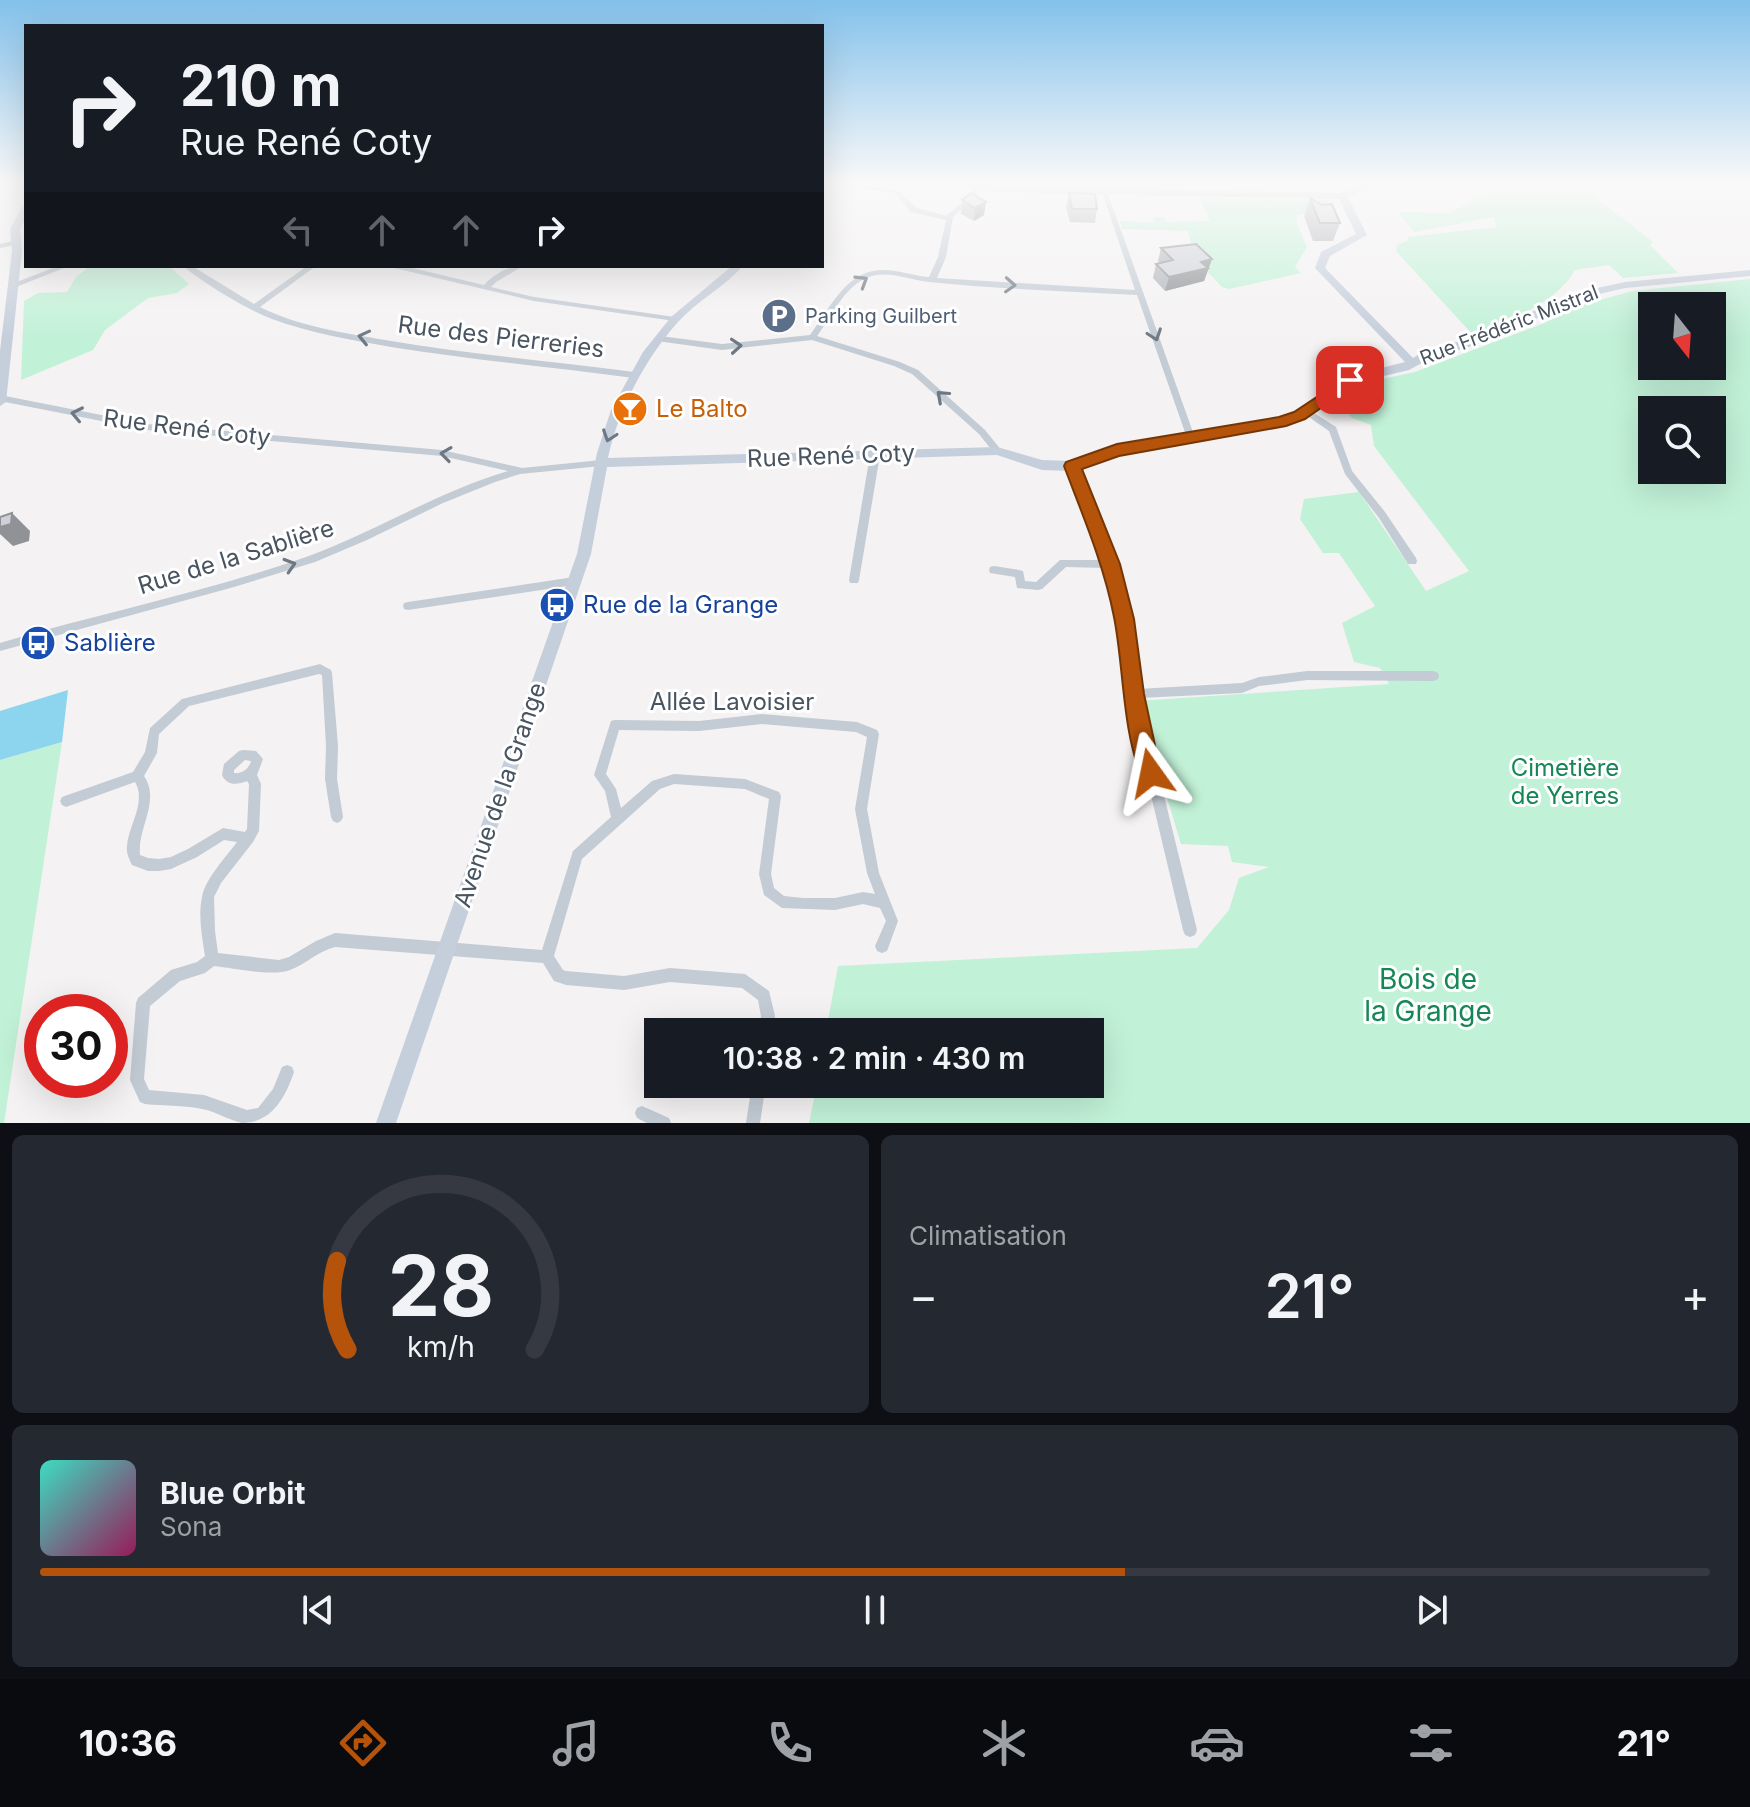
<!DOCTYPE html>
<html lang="fr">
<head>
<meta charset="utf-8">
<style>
	:root { --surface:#171b24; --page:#242831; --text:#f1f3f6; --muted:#9ea1a6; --line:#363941; --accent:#b45309 }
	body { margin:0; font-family:Inter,sans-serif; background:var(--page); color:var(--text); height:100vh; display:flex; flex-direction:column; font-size:30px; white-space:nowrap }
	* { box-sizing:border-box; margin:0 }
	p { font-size:26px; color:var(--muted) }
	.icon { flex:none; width:44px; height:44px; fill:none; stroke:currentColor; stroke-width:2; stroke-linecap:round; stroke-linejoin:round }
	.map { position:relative; height:1123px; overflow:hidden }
	.drawer { display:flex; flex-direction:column; gap:12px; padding:12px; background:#0d0f14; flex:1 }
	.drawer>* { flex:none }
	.hud { position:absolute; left:24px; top:24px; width:800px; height:244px; border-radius:0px; box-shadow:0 8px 32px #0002; background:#171b24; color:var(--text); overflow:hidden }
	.needle { width:52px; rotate:163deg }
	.controls { position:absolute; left:1638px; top:292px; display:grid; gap:16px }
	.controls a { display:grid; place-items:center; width:88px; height:88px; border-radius:0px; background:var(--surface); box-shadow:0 8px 32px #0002; font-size:40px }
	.speed { position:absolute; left:24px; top:994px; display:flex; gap:16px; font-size:40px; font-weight:700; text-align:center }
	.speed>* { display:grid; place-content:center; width:104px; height:104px; border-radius:50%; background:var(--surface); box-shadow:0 8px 32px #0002; line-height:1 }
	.speed .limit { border:12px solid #d22; background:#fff; color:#111 }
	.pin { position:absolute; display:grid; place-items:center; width:68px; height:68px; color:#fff; margin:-34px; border-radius:16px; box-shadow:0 4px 12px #0006 }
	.me { position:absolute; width:88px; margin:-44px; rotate:348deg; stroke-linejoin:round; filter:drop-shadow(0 0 6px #0008) }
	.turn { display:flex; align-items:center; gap:28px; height:168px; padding:0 24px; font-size:36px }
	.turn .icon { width:104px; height:104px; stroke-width:2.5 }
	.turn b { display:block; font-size:56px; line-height:68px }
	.lanes { display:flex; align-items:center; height:76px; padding:0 24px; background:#0003; justify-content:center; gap:40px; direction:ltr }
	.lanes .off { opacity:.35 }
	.big { font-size:60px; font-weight:600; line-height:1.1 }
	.drawer .tile { flex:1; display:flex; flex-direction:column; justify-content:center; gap:12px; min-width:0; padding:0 28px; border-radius:12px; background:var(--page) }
	.drawer .dial { align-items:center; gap:0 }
	.dial svg { height:208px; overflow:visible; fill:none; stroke:var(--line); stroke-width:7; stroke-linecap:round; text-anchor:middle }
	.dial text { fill:var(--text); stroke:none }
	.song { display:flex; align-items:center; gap:24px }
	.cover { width:96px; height:96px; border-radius:12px; background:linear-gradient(135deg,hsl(170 70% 55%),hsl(330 70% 35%)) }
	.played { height:8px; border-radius:4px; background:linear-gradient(90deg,var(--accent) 65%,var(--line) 65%) }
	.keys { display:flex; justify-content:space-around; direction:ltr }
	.heat { display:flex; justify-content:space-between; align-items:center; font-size:44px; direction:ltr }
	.drawer .tiles { flex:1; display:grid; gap:12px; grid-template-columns:1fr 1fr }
	.tile:last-child { grid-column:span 2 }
	.trip { position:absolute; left:644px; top:1018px; width:460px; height:80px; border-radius:0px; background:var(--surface); box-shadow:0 8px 32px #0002; font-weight:600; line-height:80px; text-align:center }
	.tab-bar { display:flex; height:128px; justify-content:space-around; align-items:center; background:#090b0e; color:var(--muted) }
	.tab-bar .icon { width:56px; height:56px }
	.tab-bar .current { color:var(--accent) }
	.tab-bar b { font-size:36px; color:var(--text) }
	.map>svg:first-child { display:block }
</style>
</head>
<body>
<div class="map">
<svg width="1750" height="1123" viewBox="0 0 1750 1123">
	<rect width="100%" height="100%" fill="#f4f2f2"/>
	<g fill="#c1f1d7" fill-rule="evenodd">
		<path d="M1492 182H1575L1653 242 1650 245 1678 273 1623 278 1609 265 1575 270C1558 302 1506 323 1473 335L1396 251 1397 245 1408 240 1407 237 1497 227 1494 217 1414 232 1398 212 1448 213 1493 191 1498 185Z"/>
		<polygon points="1200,199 1332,200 1335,202 1317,213 1298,215 1296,222 1307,247 1295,267 1301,273 1229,289 1222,287 1189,253 1193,250 1188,231 1122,229 1120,221 1154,223 1153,217 1164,217 1166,222 1210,221"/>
		<polygon points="78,266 169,266 189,284 177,293 148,298 105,330 93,350 21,380 24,301 38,293 67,292 76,277 87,269"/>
		<path d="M1750 279V1123H809L817 1084H1090V1032H826L838 966 1197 948 1229 910 1239 878 1269 867 1232 862 1228 846 1181 844 1138 701 1389 684 1380 668 1354 662 1342 623 1375 606 1339 553H1323L1300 519 1304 499 1359 492 1426 591 1469 571 1374 446 1371 425 1352 418 1336 398 1355 385 1415 372 1542 324 1581 305 1633 291ZM1652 306H1712V366H1652ZM1652 410H1712V470H1652Z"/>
		<polygon points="62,742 4,1123 0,1123 0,760"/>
	</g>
	<polygon fill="#8dd4ef" points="68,690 62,742 0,760 0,711"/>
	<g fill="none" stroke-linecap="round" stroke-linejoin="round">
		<g fill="#c3cbd4" fill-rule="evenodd">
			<path d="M827 182H845L891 189 900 192 917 208 946 216 972 194 973 187H977V196L953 217 946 257 937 278 1135 290 1102 192 1107 191 1195 438 1194 440 1191 441 1187 438 1137 295C1068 291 998 289 929 282 910 280 888 270 869 277 844 286 832 316 817 336L900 362 918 370 985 430 1002 451 997 454 994 453 979 434 912 374 894 366 812 340 722 350 657 341 656 339 660 336 722 344 810 335C830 309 846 269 884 270 899 270 914 276 929 277L938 257 946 220 911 212 896 194 888 192 830 184Z"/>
			<polygon points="17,240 20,240 20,244 0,248 0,244"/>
			<polygon points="58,266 69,266 16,287 10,287 9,285"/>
			<path d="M183 266H192L254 304 307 266H316L260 307C298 326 343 333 385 340 467 354 551 361 634 372L638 375 634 378C553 367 472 360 391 347 352 340 310 333 272 319 246 309 205 284 183 266Z"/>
			<path d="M390 266H404L484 285C494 274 509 266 523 266L496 282 491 287 534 297 675 317 679 319 675 321 534 301 394 268Z"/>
			<path d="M0 395 147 424 442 450 522 468 601 460 606 463 601 466 520 474 495 482 443 503 367 540 315 562 234 587 0 651V643C101 613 206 592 306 557 375 532 437 492 508 471L442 456 147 430 0 401Z"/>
			<polygon points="1306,408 1336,427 1352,471 1385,512 1416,558 1417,561 1416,564 1408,564 1379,518 1345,474 1329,431 1303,413 1302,411 1303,409"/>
			<polygon points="875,452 880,455 859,580 858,583 850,583 849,580 870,455"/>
			<polygon points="1072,463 1077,466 1115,564 1129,619 1138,689 1242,683 1259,677 1307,671 1434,671 1438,673 1439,676 1438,679 1434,681 1307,680 1259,686 1242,693 1140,698 1197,930 1195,935 1190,937 1185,935 1183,930 1127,694 1119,619 1106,568 1066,567 1042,589 1038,590 1017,588 1015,577 990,573 989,570 990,567 994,566 1019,570 1023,571 1025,581 1036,582 1060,560 1103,560 1067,466"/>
			<polygon points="574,577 578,578 579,581 578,584 574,585 408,610 404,609 403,606 404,603 408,602"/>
			<path d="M320 664 331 670 332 673 338 746 337 779 343 817 341 821 337 823 333 821 331 817 325 779 326 746 322 675 319 674 189 706 159 734 157 753 144 776C161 801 137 828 140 855L148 858 159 859 171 857 188 849 223 828 245 832 247 829 249 784 247 781C237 785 227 786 222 775L224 764 239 751 243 750 256 751 263 759 257 775 261 784 259 831 253 842 221 883 214 897 215 931 218 953 279 960 289 957 316 941 335 933 542 950 573 851 611 817 605 791 594 775 611 721 615 720 699 721 762 714 857 722 877 730 879 734 867 809 879 873 898 921 887 951 882 953 877 951 875 946 886 921 880 908 863 904 835 910 782 908 764 895 759 874 769 799 745 789 674 784 660 789 582 859 554 956 563 970 566 971 624 976 670 968 745 974 769 991 775 1016 773 1032H759L761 1016 758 1000 742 988 670 982 624 990 566 985 554 981 543 963 335 947C318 951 306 964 290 970 272 977 234 968 214 966L205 973 180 981 150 1006 144 1079 149 1090 204 1095 247 1110 258 1108 273 1089 282 1067 287 1065 292 1067 294 1072C286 1095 273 1123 242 1123 230 1120 219 1114 207 1110 188 1105 165 1106 145 1104L140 1102 130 1080 136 1003 138 998 171 970 197 962 205 956C202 937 198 916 202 897 205 879 226 857 237 842L224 840 197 857 171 869 159 871H148L132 865C129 859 126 853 127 846 128 826 147 802 135 782L66 807 62 805 60 801 62 797 133 772 145 752 150 728 182 699ZM762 724 856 732 867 737 855 809 867 873 875 894 863 892 835 898H803L784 896 774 888 771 874 781 796 779 792 745 779 674 774 652 781 621 808 616 789 606 774 619 730 699 731ZM245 760 251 761C249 769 242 774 234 773V770Z"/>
			<polygon points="752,1084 766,1084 760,1123 746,1123"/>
			<polygon points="642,1106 669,1118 671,1123 647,1123 637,1118 635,1113 637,1108"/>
		</g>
		<g fill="#c5cedb" fill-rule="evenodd">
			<path d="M946 182H969L995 186 1341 193 1370 182H1384L1348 197 1367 235 1330 256 1325 268 1413 358 1423 352 1477 336 1574 293 1625 282 1750 270V276L1625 288 1581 298 1485 342 1431 358 1409 370 1354 383 1303 418 1285 425 1119 454 1072 471 1042 470 997 455 607 467 591 554 396 1123H376L577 554 597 453 611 410 643 352 671 317 732 266H743C724 287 697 301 678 322 645 359 618 410 608 458L997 447 1042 460 1071 461 1117 446 1279 418 1295 412 1346 377 1405 362 1315 268 1321 252 1356 234 1339 199 995 192 951 185Z"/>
			<polygon points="26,206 26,218 20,229 22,251 6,402 0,406 0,351 12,251 10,229 22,207"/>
		</g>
	</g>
	<g fill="#b1b4b9">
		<polygon points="971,193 984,215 974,221 961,214 962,200"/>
		<polygon points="1069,193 1097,209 1095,223 1070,222 1066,207"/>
		<polygon points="1310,198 1340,223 1333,241 1313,241 1304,216"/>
		<polygon points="1161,248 1212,259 1204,281 1165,291 1153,278 1156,264 1160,263 1158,261"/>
	</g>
	<g fill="#909296">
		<polygon points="986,202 984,215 974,221 975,208"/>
		<polygon points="1212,259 1204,281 1165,291 1169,277 1201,262"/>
		<polygon points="12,513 30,531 29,541 13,546 0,534 0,527"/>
	</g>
	<g fill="#ced1d7" stroke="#909296" stroke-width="2">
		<polygon points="971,193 986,202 975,208 962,200"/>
		<polygon points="1069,193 1095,194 1097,209 1072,209"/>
		<polygon points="1310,198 1322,205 1332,204 1340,223 1320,223"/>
		<polygon points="1196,244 1212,259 1201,262 1208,268 1169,277 1156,264 1173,260 1161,248"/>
		<polygon points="12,513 11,524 0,527 0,517"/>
	</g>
	<defs><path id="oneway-chevron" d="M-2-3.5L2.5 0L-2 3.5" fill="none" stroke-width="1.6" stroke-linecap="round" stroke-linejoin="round" transform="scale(2)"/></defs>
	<g stroke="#6e7884">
		<use href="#oneway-chevron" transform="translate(862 281) rotate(-32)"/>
		<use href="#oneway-chevron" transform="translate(1010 285) rotate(3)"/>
		<use href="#oneway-chevron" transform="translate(1155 335) rotate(71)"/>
		<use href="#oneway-chevron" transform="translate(364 337) rotate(-167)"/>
		<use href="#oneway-chevron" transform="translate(736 346) rotate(-4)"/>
		<use href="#oneway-chevron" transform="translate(942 396) rotate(-138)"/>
		<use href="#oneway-chevron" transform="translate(77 414) rotate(-168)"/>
		<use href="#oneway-chevron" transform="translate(446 454) rotate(-172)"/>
		<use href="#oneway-chevron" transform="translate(290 565) rotate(-17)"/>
	</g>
	<use stroke="#6e7986" href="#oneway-chevron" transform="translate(609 436) rotate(109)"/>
	<linearGradient id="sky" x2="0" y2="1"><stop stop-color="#83c1eb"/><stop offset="0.54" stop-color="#faf9f9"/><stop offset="1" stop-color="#faf9f9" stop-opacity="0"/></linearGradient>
	<rect width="1750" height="339" fill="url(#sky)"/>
	<path fill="#b45309" stroke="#753606" stroke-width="2" d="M1350 375 1355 376V384L1305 419 1286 426 1119 456 1082 469 1120 564 1134 619 1144 694 1161 773 1158 780 1151 783 1143 780C1122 733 1124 667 1114 617 1104 565 1083 516 1064 466L1066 462 1117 444 1279 417 1294 412Z"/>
	<defs>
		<symbol id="parking-disc" viewBox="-11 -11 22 22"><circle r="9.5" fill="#5c6f8a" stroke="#fff"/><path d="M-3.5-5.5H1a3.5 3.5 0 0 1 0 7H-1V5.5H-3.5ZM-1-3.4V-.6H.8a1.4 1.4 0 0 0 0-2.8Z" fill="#fff"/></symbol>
		<symbol id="bar-disc" viewBox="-11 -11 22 22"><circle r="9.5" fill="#e8710a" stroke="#fff"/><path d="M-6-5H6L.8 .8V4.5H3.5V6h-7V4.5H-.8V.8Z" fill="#fff"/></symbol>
		<symbol id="bus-disc" viewBox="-11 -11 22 22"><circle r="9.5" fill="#1a4fb4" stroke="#fff"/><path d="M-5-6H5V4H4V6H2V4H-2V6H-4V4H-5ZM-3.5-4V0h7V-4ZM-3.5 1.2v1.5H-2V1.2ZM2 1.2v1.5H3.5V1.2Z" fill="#fff"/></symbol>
	</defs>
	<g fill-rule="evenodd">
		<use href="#parking-disc" x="759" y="296" width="40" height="40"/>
		<use href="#bar-disc" x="610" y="389" width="40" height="40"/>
		<use href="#bus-disc" x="537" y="585" width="40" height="40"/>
		<use href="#bus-disc" x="18" y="623" width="40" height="40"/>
	</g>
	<g text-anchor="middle" stroke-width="6" stroke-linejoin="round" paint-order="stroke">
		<g font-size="20" fill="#4e5e75" stroke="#fff" text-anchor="start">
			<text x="805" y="323">Parking Guilbert</text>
		</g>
		<g font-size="20" fill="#495461" stroke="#fff">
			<text transform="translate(1509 325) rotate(-21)" y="7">Rue Frédéric Mistral</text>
		</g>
		<g font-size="24" fill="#495461" stroke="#fff">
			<text transform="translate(501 337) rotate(7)" y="8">Rue des Pierreries</text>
			<text transform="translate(187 428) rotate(7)" y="8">Rue René Coty</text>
			<text transform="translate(831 456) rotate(-2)" y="8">Rue René Coty</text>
			<text transform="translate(236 557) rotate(-17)" y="8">Rue de la Sablière</text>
			<text x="732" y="710">Allée Lavoisier</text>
			<text transform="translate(500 795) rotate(-71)" y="8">Avenue de la Grange</text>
		</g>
		<g font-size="24" fill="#c56008" stroke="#fff" text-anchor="start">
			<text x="656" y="417">Le Balto</text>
		</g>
		<g font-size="24" fill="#164399" stroke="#fff" text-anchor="start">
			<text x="583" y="613">Rue de la Grange</text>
			<text x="64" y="651">Sablière</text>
		</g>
		<g font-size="24" fill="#158756" stroke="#fff">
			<text x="1565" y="776">Cimetière<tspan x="1565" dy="28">de Yerres</tspan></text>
		</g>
		<g font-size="28" fill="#158756" stroke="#fff">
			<text x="1428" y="989">Bois de<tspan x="1428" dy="32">la Grange</tspan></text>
		</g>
	</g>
</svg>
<div class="controls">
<a><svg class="needle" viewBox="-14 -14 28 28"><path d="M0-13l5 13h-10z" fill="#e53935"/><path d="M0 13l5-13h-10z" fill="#9ea1a6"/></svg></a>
<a><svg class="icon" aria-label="search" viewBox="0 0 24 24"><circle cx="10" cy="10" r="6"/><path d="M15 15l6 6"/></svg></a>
</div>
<div class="speed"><div class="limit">30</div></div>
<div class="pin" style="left:1350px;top:380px;background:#d93025"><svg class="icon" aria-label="arrive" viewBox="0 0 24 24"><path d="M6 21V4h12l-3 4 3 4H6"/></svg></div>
<svg class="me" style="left:1151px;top:773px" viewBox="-20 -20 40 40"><path d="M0-17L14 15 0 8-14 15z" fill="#b45309" stroke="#fff" stroke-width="4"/></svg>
<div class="trip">10:38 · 2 min · 430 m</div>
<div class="hud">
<div class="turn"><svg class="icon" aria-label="right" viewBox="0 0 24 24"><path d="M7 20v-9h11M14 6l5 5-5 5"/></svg><div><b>210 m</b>Rue René Coty</div></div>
<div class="lanes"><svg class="icon off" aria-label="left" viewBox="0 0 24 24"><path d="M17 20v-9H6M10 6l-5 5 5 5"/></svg><svg class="icon off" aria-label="ahead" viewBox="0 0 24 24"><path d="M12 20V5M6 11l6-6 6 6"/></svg><svg class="icon off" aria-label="ahead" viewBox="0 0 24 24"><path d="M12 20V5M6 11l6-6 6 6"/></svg><svg class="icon" aria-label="right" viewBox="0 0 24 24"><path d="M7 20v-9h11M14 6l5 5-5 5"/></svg></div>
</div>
</div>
<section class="drawer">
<div class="tiles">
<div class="tile dial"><svg viewBox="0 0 100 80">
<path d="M14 69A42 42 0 1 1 86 69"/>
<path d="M14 69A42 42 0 0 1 10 35" stroke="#b45309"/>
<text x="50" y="56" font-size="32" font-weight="700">28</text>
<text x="50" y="72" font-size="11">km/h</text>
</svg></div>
<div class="tile"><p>Climatisation</p>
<div class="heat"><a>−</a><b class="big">21°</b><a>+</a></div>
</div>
<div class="tile">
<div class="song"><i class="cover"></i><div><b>Blue Orbit</b><p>Sona</p></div></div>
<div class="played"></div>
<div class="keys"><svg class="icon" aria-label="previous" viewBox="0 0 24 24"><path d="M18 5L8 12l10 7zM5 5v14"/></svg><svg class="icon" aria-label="pause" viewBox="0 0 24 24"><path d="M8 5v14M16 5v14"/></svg><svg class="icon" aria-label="next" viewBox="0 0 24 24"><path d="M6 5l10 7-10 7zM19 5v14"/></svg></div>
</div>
</div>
</section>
<nav class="tab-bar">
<b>10:36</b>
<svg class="icon current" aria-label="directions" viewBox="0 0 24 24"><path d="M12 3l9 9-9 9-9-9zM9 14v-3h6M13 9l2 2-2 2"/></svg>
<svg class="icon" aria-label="music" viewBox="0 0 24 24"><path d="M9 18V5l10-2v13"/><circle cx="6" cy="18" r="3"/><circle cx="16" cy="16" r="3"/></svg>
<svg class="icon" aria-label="phone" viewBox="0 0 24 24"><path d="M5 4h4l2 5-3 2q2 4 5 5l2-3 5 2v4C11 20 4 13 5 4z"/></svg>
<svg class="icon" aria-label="climate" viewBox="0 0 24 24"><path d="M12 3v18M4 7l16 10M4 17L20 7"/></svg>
<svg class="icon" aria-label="car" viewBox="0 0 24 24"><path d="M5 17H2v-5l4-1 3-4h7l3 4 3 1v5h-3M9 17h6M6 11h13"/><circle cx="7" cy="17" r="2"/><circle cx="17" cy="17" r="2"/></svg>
<svg class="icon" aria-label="filters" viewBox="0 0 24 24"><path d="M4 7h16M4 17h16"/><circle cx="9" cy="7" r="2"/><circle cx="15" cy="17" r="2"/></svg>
<b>21°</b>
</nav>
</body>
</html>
